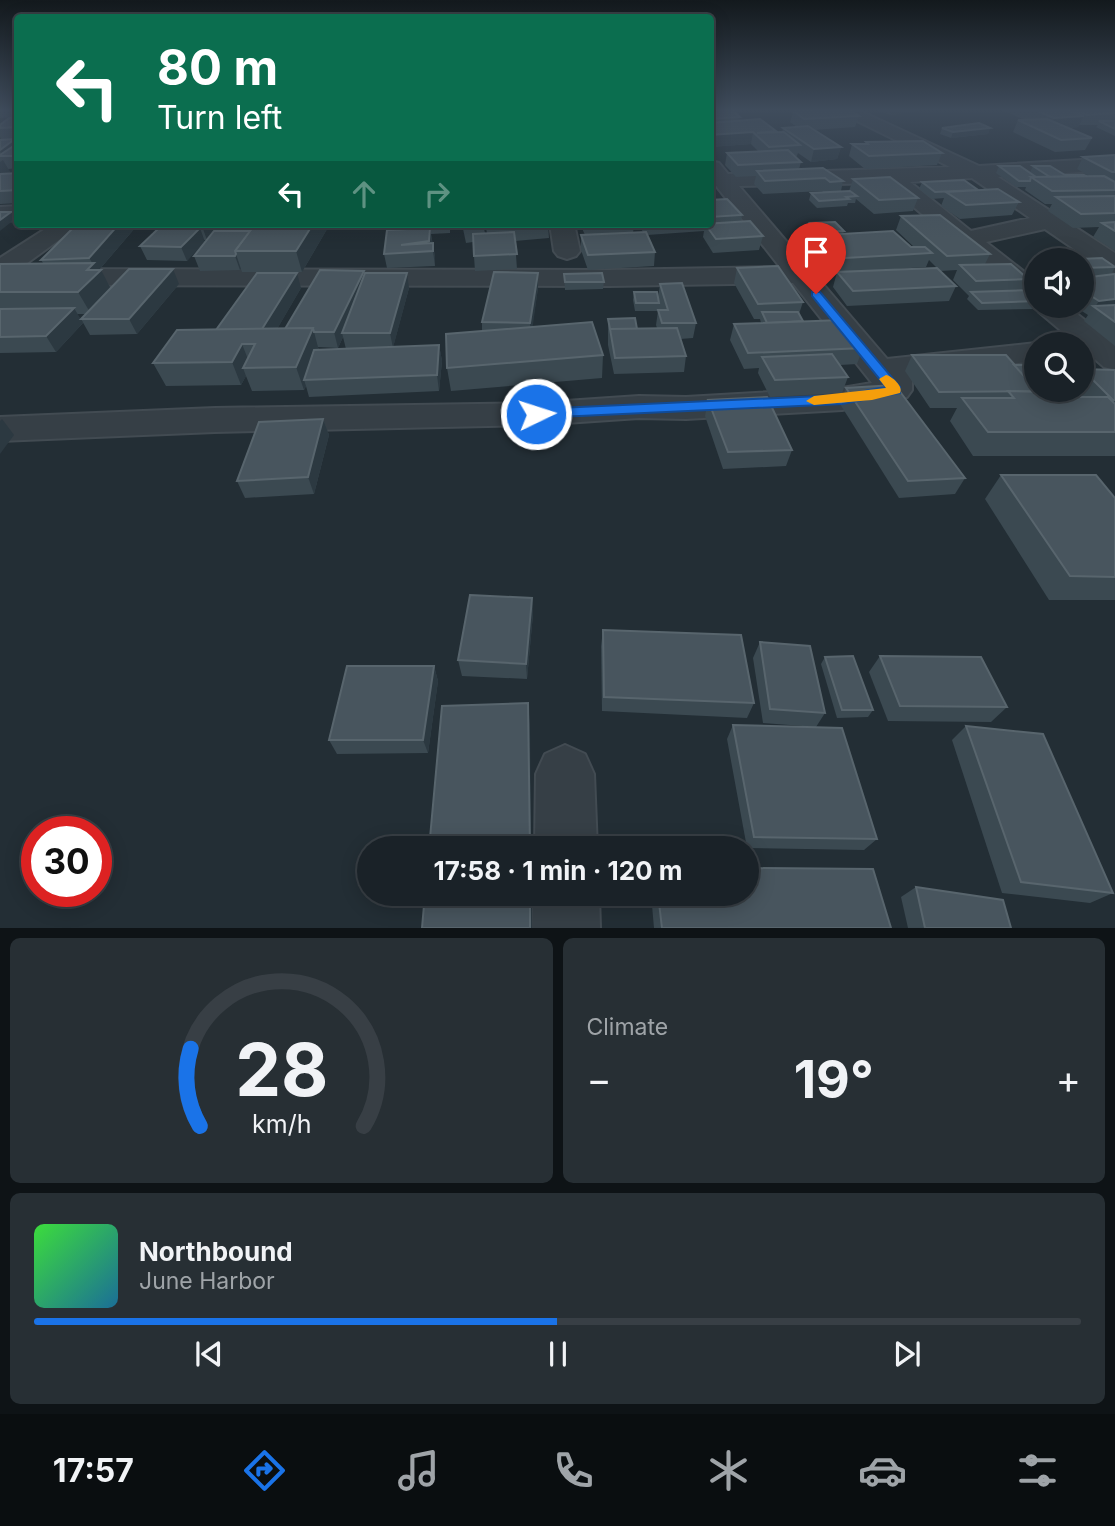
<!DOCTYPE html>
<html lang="en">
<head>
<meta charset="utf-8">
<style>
	:root { --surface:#1a2228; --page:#272f34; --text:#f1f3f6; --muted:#9fa4a8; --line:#383f45; --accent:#1a73e8 }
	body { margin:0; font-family:Inter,sans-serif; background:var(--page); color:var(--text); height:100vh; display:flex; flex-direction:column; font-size:26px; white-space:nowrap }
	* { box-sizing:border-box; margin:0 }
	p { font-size:23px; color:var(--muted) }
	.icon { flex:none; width:38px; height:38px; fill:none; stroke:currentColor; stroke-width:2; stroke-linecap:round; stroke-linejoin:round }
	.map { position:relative; height:928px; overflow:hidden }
	.side { display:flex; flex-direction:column; gap:10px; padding:10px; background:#0e1316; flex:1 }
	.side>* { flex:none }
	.top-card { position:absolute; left:14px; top:14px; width:700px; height:214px; border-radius:7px; box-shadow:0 4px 18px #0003,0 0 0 2px var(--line); background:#0b6e4f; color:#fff; overflow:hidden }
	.buttons { position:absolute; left:1024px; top:248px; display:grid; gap:14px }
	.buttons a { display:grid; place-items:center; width:70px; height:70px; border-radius:50%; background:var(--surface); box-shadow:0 4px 18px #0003,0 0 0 2px var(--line); font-size:35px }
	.speed { position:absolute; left:21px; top:816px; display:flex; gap:14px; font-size:35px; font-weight:700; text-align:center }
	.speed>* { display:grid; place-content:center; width:91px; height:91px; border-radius:50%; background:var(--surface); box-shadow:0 4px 18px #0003,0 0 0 2px var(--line); line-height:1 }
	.speed .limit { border:10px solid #d22; background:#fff; color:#111 }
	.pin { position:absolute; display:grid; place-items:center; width:60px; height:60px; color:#fff; margin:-72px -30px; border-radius:50% 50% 50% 0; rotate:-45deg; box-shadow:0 0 7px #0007 }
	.pin .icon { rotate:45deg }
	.me { position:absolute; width:77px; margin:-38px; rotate:86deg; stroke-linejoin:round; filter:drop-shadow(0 0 5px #0008) }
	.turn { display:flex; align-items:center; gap:24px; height:147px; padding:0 28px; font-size:32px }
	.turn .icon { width:91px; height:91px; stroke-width:2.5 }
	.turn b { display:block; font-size:49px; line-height:60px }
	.lanes { display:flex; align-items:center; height:66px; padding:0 28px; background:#0003; justify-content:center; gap:35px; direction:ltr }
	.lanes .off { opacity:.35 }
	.big { font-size:52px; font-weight:700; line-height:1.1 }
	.side .tile { flex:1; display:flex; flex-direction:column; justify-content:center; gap:10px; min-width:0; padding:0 24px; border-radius:10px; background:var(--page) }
	.side .dial { align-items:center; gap:0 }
	.dial svg { height:182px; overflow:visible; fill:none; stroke:var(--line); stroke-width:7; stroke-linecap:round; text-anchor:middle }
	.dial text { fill:var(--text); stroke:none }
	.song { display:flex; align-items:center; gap:21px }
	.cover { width:84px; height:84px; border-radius:10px; background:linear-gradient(135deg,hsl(120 70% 55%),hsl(200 70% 35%)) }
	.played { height:7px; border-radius:4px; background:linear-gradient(90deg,var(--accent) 50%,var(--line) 50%) }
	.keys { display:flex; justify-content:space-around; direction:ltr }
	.heat { display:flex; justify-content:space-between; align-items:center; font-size:38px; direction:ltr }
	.side .tiles { flex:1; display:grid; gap:10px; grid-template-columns:1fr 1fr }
	.tile:last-child { grid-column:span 2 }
	.trip { position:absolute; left:357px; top:836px; width:402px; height:70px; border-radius:35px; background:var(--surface); box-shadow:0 4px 18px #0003,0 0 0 2px var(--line); font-weight:700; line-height:70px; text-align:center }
	.menu { display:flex; height:112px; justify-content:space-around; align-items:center; background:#0a0e10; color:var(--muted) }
	.menu .icon { width:49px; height:49px }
	.menu .on { color:var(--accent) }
	.menu b { font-size:32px; color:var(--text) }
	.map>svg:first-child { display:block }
</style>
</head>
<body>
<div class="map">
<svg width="1115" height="928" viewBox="0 0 1115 928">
	<rect width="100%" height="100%" fill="#232e35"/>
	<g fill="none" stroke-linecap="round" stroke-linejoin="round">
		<defs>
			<g id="minor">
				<path d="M833 109H856L979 166 1115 158V170L998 177 1115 253V273L1106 271 1045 229 986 242 1036 281V303L1026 301 885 183 739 186 887 359 1036 343 1045 345H1036V361L912 375V390L907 397 842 410 686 419 639 418 536 425 215 432 0 441V417L215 408 536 403 639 396 686 397 842 388 872 383 793 283 609 286 0 285V258L53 224H81L19 269 609 270 780 267 710 178V161L719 163 728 174 950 167ZM972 178 1030 218 971 231 910 182Z"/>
				<polygon points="1076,109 1100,109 1115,115 1115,126"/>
				<polygon points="18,206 18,220 0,221 0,207"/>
				<polygon points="550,224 574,224 580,251 576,256 567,259 558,256 554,251"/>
				<polygon points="1036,304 1036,306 1067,306 1115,344 1115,370 1104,367 1082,348 1082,345 1078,345 1039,312 1035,306"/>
				<polygon points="565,745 585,754 594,774 597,849 535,849 536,774 545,754"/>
				<polygon points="533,894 599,894 600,928 532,928"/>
			</g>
		</defs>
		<use href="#minor" stroke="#424b52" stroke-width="4"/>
		<use href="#minor" fill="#363f46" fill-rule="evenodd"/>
	</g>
	<g fill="#3b4951" fill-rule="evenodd">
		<polygon points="0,109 18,109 18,117 0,118"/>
		<polygon points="710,109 742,113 736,114 740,117 739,121 776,132 782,132 783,128 797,127 790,122 793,113 789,111 789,109 848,109 859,116 855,127 813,130 841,147 837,159 811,162 798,153 796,158 801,162 799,169 843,181 841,191 849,191 853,179 918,198 913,211 874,214 856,199 855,203 848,203 847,206 817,208 809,200 811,193 823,192 822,191 763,194 754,184 756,176 736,177 725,165 727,153 758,151 751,144 710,147"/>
		<polygon points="879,109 929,109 891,115 878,111"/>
		<polygon points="1000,109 1115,109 1115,118 1112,117 1110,121 1115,121 1115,136 1096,127 1098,125 1079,125 1078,127 1069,128 1092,138 1085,150 1055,152 1013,132 1018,120 1025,120"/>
		<polygon points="18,118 18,139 15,139 18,143 18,168 8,169 10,172 8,173 18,173 18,203 0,204 0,140 1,140 0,137 0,125"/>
		<polygon points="942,128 990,128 988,134 951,138 940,134"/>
		<polygon points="866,142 942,153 937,165 865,169 849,156 852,144 865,144"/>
		<polygon points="1115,155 1115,251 1093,237 1099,227 1073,228 1048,211 1052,204 1045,204 1025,190 1026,187 1016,187 996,173 999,166 1037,177 1030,172 1033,166 1065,175 1089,176 1077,169 1083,157"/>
		<polygon points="922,182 978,190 1019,202 1012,215 960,219 941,206 944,198 932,199 919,189"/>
		<polygon points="710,200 742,215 741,221 763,236 759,250 713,253 703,237 704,231 647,235 655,252 654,266 588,270 581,250 581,235 585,235 580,224 634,224 633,233 643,232 638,224 710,224"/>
		<polygon points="901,216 990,254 985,264 1028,279 1022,290 1036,295 1036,306 1040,306 1038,309 978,310 967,299 969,296 953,280 957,270 940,271 929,260 926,267 865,271 956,286 949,301 847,306 833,287 837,272 840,272 819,249 822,239 817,239 808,230 810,223 844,231 843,234 914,247 896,230"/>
		<polygon points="77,224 223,224 215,231 250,231 255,224 330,224 302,272 242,272 241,269 240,270 200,271 194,256 207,240 204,240 187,261 147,260 140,246 160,228 135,228 99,270 111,288 179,284 137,334 90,335 81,319 86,314 77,314 83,323 56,352 0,353 0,264 43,263 41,260"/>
		<polygon points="387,224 450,224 450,233 431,234 435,257 435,266 387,268 384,254 388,230"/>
		<polygon points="462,224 483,224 485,233 487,233 485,224 548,224 549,238 515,241 517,269 475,271 473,242 466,243"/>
		<polygon points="802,255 829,266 827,274 811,275 800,262"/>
		<polygon points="1102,258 1115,267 1111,275 1082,276 1082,261 1056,261 1056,260"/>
		<polygon points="737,268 803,302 799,314 803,321 863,348 857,364 840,365 848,377 842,393 770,397 758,373 759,368 744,369 730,340 734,324 761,323 760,319 754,319 734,283"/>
		<path d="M365 273 409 288 393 347 439 345 442 361 439 391 309 397 306 386 304 390 252 391 246 376 241 385 166 386 153 363 216 330 301 288 277 329H285ZM343 337 346 349 319 350 318 347 338 348Z"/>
		<polygon points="564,274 604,282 603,289 565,290"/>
		<polygon points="1115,274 1115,346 1084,321 1088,315 1074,306 1082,306 1082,278"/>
		<polygon points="660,284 696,323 693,338 680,339 686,356 684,372 614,374 608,345 608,319 637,329 657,328 656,325 658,311 635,311 633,300 634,292 658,298"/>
		<polygon points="538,288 532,327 603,355 602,378 451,391 447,368 482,331 482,322"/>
		<polygon points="912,355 1014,365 1056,397 1082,397 1076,390 1082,390 1082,369 1115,370 1115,456 973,456 950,421 957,408 930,408 905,371"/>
		<polygon points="846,388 965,478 955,494 899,498 840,404"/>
		<polygon points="708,400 792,450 786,466 723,469 705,416"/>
		<polygon points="323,419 329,435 314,494 245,498 237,481"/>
		<polygon points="1001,475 1115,498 1115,600 1049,600 985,499"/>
		<polygon points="532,598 533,614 527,679 462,676 458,660"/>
		<polygon points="603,630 754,703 747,718 602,711 601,646"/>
		<polygon points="760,642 825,713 816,727 877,839 864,850 747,848 727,739 733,725 816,727 763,723 753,658"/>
		<polygon points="880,656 1007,707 991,722 888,721 869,672"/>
		<polygon points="825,657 873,710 868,717 837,718 821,664"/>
		<polygon points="434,666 438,681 428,753 337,754 329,740"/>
		<polygon points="966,726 1113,893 1090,903 1002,893 952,740"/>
		<polygon points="916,887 1011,928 908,928 901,897"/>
		<polygon points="651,894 747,894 891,928 654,928"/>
	</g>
	<g fill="#2c3941">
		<polygon points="12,109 18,109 17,118"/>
		<polygon points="710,109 742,109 742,113 710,116"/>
		<polygon points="893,109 929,109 891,115"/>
		<polygon points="1084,116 1078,127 1049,130 1054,118"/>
		<polygon points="990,128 988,134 951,138 953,132"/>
		<polygon points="753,132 751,144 710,147 710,135"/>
		<polygon points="15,139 18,144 2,156 0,150"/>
		<polygon points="841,147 837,159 811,162 814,149"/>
		<polygon points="3,160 10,172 0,179 0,162"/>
		<polygon points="11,212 15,219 0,231 0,220"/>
		<polygon points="119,224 133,224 135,228 98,271 101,270 112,291 91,314 78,292 87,270 93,264 89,258"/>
		<polygon points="203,224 223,224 207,240 202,226"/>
		<polygon points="313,224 330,224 302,272 296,251"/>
		<polygon points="200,228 205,242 187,261 181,247"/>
		<polygon points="430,228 432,242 432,251 402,253"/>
		<polygon points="433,243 435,257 435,266 433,251"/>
		<polygon points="236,254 241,269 240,270 235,256"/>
		<polygon points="173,269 179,284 137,334 129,319"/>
		<polygon points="364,271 368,286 342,333 343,337 338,348 334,332"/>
		<polygon points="297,273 301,288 266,348 260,332"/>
		<polygon points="407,273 409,288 393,348 390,333"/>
		<polygon points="538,273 538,288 531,339 530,323"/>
		<polygon points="1115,299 1115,312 1095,307 1099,301"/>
		<polygon points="74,308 83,323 56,352 46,336"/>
		<polygon points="313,328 319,351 304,380 306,386 304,390 296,367"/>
		<polygon points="242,344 251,367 243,368 246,376 241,385 232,362"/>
		<polygon points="439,345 442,361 439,391 437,375"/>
		<polygon points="2,419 14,435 0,454 0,421"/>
		<polygon points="323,419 329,435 314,494 308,477"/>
		<polygon points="532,598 533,614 527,679 526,664"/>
		<polygon points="434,666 438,681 428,753 423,740"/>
		<polygon points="528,703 530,724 531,849 530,849"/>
		<rect x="530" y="894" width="2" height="34"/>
	</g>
	<g fill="#48555e" stroke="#58656d" stroke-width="2">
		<polygon points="731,109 740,117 710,119 710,110"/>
		<polygon points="822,109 848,109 859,116 804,119 793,111"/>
		<polygon points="1032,109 1067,109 1084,116 1054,118"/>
		<polygon points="1074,109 1106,109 1115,113 1087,115"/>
		<polygon points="9,118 18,118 18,127 0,128 0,125"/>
		<polygon points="760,119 776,131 757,133 784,132 800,145 769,147 753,132 710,135 710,123"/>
		<polygon points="1047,119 1092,138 1061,140 1018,120"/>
		<polygon points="1099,121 1115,121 1115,129"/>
		<polygon points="979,123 990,128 953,132 942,128"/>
		<polygon points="808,126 841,147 814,149 783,128"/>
		<polygon points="15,139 0,150 0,140"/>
		<polygon points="923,141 942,153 869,156 852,144 868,144 866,142"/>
		<polygon points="18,143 18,156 0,156 0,155"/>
		<polygon points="788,150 801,162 738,165 727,153"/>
		<polygon points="1115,155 1115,172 1112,172 1083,157"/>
		<polygon points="999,166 1020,166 1036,177 1031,177 1030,181 1019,181"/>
		<polygon points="1033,166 1050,166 1065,175 1084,175 1087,176 1050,177"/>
		<polygon points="823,168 843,181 830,182 825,178 765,181 757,171"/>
		<polygon points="18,173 18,190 0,191 0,174"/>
		<polygon points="1104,176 1115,182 1115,190 1052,191 1031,177"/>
		<polygon points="890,177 918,198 879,200 853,179"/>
		<polygon points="964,180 978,190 935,192 922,182"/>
		<polygon points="998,189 1019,202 966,205 946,192"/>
		<polygon points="850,191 857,196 846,197 849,199 819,201 811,193"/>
		<polygon points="1115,196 1115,213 1081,214 1056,197"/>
		<polygon points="727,199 742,215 710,217 710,200"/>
		<polygon points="0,212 11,212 0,220"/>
		<polygon points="940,215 990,254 947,256 901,216"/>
		<polygon points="750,221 763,236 716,239 705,224"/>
		<polygon points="835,222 844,231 819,232 810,223"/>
		<polygon points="1115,222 1115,231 1102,223"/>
		<polygon points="77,224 119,224 89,258 41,260"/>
		<polygon points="160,224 203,224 202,226"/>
		<polygon points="255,224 313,224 296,251 235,251"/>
		<polygon points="463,224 483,224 484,227 464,229"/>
		<polygon points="487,224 548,224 488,229"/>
		<polygon points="160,227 200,228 181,247 140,246"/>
		<polygon points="430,228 429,241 401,245 433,243 433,251 384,254 387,230"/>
		<polygon points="214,231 250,231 235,251 236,254 235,256 194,256"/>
		<polygon points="893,231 911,247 925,247 932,253 845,258 823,235"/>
		<polygon points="514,232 517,254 474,256 473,234"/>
		<polygon points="646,232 655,252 588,255 581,235"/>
		<polygon points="818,254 829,266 813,267 802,255"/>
		<polygon points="1102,258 1115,267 1082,268 1082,261 1058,261 1056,260"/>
		<polygon points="94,263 87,270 101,270 78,292 0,292 0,264 1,264"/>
		<polygon points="1011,264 1028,279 976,281 960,265"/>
		<polygon points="778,266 803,302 758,304 737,268"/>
		<polygon points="937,268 956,286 853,291 837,272"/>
		<polygon points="129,269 173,269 129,319 81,319"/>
		<polygon points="320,270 364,271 334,332 314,332 313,328 285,329"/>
		<polygon points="494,272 538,273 530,323 482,322"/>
		<polygon points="257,273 297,273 262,329 216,330"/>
		<polygon points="365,273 407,273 390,333 342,333"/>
		<polygon points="602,273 604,282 565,282 564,274"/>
		<polygon points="1115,274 1115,299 1099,301 1082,290 1082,278"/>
		<polygon points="682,283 696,323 662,323 658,310 668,310 660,284"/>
		<polygon points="1030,290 1036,295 1036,301 982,303 971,292"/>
		<polygon points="634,292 657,292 659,303 636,303"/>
		<polygon points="1115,305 1115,322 1093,306"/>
		<polygon points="74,308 46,336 0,337 0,309"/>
		<polygon points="762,312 798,312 803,321 767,323"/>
		<polygon points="635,318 637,329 610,329 608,319"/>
		<polygon points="842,320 863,348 748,353 734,324"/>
		<polygon points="592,322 603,355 447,368 446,334"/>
		<polygon points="313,328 296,367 243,368 255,344 242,344 232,362 153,363 177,330"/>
		<polygon points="677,328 686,356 615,358 610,329"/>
		<polygon points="439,345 437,375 304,380 314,350"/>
		<polygon points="832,354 848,377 775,380 762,357"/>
		<polygon points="912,355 1006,355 1038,391 939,392"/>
		<polygon points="1014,365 1029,365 1036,374 1036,389"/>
		<polygon points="1082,369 1115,370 1115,400 1113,400"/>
		<polygon points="895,385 965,478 908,481 846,388"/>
		<polygon points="1037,390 1050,390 1056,397 1046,397 1042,392 1038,392"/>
		<polygon points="1008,391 1042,392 1046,397 1108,397 1115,404 1115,432 988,432 962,398 1014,398"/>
		<polygon points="767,397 792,450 728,452 708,400"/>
		<polygon points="323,419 308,477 237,481 259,422"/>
		<polygon points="1001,475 1096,475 1115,498 1115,577 1070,576"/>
		<polygon points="470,595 532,598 526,664 458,660"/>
		<polygon points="603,630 741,635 754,703 604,697"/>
		<polygon points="760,642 810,646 825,713 770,709"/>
		<polygon points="853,656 873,710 842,710 825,657"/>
		<polygon points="880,656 981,657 1007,707 900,706"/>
		<polygon points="347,666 434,666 423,740 329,740"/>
		<polygon points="528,703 530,849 429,849 442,706"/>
		<polygon points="733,725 842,728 877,839 754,837"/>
		<polygon points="966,726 1043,734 1113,893 1021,882"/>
		<polygon points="747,868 873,869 891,928 662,928 658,894 747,894"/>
		<polygon points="916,887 1003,900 1011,928 925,928"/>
		<polygon points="425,894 530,894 530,928 422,928"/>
	</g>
	<linearGradient id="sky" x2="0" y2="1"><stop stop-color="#13191d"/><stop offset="0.46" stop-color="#3f4c5c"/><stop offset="1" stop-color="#3f4c5c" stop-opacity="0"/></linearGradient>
	<rect width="1115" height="239" fill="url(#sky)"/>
	<polygon fill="#1a73e8" stroke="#114b97" stroke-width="2" points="812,292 820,292 900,387 900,393 842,404 536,418 529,414 536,409 842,395 886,387 812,296"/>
	<path fill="#f59e0b" d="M886 375C892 376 904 387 900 393L872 400 814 405 806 401 814 396 886 388 879 379Z"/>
</svg>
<div class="buttons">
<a><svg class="icon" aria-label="sound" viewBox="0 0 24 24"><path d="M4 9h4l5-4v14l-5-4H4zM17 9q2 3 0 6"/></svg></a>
<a><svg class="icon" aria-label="search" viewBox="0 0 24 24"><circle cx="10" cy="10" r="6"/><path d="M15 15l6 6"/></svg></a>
</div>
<div class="speed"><div class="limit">30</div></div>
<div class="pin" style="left:816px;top:294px;background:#d93025"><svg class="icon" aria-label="arrive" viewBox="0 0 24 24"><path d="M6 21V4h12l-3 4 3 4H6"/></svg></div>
<svg class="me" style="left:536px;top:414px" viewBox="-20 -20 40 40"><circle r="17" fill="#1a73e8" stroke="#fff" stroke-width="3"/><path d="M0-11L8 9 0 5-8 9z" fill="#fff"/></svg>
<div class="trip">17:58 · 1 min · 120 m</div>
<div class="top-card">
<div class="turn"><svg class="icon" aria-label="left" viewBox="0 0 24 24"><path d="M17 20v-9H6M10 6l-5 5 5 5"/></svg><div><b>80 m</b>Turn left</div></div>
<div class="lanes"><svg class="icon" aria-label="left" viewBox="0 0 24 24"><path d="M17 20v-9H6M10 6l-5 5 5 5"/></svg><svg class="icon off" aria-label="ahead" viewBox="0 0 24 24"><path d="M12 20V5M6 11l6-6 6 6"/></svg><svg class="icon off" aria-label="right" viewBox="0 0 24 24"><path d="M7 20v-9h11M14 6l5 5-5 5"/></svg></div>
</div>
</div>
<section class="side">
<div class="tiles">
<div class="tile dial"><svg viewBox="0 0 100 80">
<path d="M14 69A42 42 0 1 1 86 69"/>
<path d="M14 69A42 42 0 0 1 10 35" stroke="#1a73e8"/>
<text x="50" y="56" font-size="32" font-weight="700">28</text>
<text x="50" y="72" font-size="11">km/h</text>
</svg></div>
<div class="tile"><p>Climate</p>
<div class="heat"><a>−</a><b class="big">19°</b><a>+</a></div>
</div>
<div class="tile">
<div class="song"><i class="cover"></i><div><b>Northbound</b><p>June Harbor</p></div></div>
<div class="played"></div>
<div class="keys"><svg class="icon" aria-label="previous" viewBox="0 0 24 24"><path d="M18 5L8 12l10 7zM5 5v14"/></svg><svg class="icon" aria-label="pause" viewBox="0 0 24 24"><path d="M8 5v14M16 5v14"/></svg><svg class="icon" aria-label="next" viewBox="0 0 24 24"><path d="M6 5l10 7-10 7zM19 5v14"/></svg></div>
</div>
</div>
</section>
<nav class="menu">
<b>17:57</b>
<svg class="icon on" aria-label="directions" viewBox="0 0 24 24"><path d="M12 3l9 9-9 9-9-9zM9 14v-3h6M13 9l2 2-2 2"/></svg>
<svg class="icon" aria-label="music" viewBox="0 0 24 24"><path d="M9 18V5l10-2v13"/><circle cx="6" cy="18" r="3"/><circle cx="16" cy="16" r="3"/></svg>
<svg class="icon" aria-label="phone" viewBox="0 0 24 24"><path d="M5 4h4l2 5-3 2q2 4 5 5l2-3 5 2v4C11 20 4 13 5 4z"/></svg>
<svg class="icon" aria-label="climate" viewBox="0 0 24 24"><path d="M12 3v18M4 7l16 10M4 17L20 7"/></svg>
<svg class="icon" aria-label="car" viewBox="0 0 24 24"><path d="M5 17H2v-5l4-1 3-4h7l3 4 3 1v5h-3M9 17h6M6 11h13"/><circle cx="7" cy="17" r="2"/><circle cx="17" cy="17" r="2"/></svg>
<svg class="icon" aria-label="filters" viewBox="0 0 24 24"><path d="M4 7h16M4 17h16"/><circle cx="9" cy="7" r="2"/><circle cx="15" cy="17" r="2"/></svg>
</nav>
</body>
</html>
